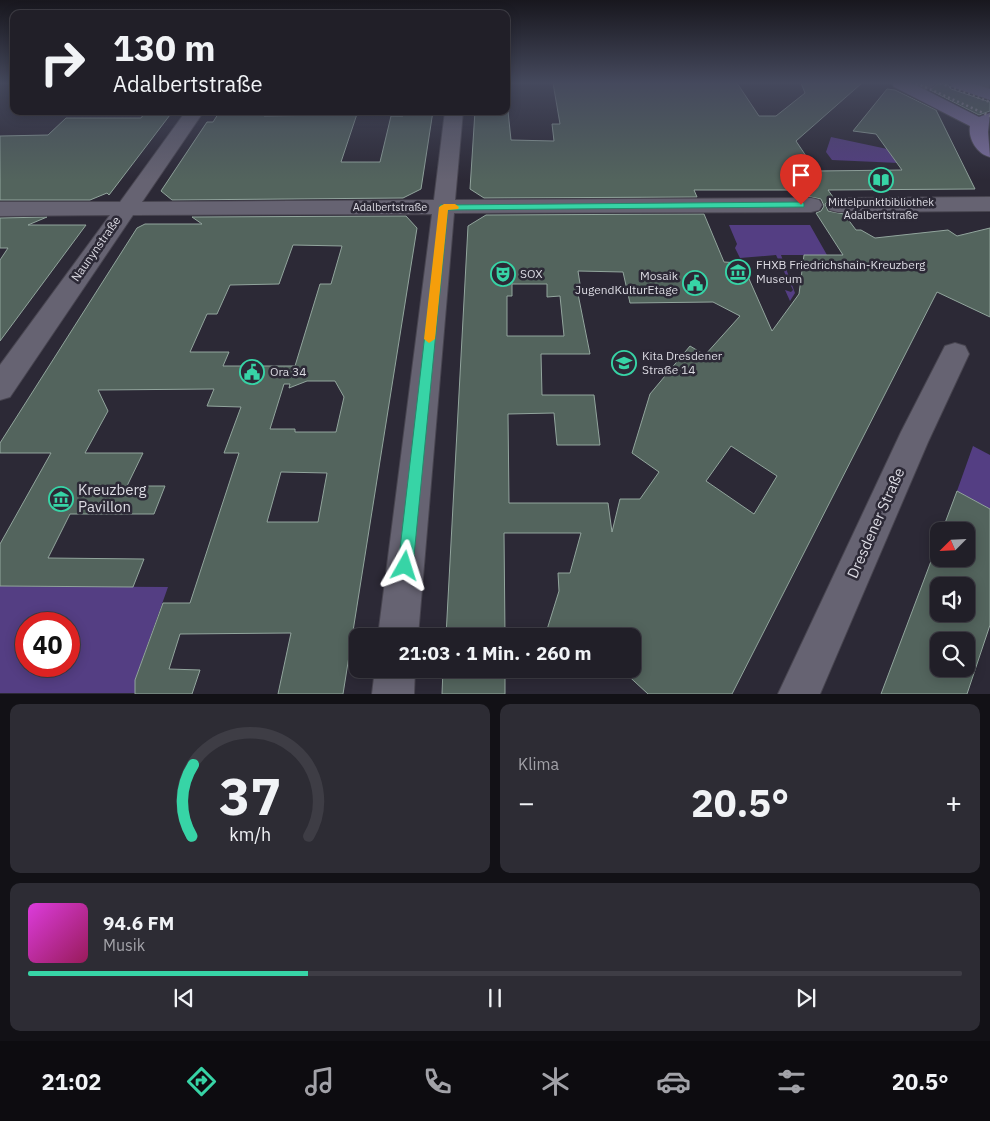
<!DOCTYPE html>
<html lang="de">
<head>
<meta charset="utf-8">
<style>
	:root { --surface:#211f28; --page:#2d2c34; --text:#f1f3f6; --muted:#a2a2a8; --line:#3e3d45; --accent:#37d4a6 }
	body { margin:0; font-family:"IBM Plex Sans",sans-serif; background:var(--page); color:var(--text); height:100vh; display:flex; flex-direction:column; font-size:19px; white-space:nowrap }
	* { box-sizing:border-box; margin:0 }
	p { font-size:16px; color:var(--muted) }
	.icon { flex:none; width:28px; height:28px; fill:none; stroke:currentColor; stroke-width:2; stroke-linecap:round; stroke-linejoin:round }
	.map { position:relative; height:694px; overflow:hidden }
	.drawer { display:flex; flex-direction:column; gap:10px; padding:10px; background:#121116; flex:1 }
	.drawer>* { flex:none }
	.banner { position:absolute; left:10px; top:10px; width:500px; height:105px; border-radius:10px; box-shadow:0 2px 12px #0003,0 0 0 1px var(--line); background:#211f28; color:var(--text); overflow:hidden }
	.needle { width:32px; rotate:246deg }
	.controls { position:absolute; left:930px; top:522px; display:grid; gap:10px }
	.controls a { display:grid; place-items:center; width:45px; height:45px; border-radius:10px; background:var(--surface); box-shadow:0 2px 12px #0003,0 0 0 1px var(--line); font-size:25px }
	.speed { position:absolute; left:15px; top:612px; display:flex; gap:10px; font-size:25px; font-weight:700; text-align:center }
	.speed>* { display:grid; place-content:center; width:65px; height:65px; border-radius:50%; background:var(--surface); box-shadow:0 2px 12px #0003,0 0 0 1px var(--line); line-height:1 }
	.speed .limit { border:8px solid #d22; background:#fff; color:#111 }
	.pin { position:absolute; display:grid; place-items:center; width:42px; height:42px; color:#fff; margin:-51px -21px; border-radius:50% 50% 50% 0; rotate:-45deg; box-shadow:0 0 5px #0007 }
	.pin .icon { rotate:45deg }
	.me { position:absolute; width:55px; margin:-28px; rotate:6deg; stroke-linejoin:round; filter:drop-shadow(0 0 4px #0008) }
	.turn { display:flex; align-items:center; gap:18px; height:105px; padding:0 20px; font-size:22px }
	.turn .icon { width:65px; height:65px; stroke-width:2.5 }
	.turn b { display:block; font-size:35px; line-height:42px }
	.big { font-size:38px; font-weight:700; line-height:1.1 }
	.drawer .tile { flex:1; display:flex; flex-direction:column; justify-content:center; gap:8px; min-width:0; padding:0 18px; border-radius:10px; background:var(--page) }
	.drawer .dial { align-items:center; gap:0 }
	.dial svg { height:130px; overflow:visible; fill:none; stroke:var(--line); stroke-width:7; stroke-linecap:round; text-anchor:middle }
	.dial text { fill:var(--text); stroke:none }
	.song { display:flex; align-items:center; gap:15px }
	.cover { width:60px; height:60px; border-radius:8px; background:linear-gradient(135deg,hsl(300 70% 55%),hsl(330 70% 35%)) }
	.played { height:5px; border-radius:2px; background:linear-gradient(90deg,var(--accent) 30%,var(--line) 30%) }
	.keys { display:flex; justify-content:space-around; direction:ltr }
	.heat { display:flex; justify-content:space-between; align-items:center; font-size:28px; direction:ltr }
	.drawer .tiles { flex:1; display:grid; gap:10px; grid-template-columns:1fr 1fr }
	.tile:last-child { grid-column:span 2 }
	.trip { position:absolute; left:349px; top:628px; width:292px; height:50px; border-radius:10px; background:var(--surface); box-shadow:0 2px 12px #0003,0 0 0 1px var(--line); font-weight:700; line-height:50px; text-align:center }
	.tab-bar { display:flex; height:80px; justify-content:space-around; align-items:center; background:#0d0c10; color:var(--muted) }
	.tab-bar .icon { width:35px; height:35px }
	.tab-bar .on { color:var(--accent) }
	.tab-bar b { font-size:22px; color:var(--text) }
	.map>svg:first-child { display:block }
</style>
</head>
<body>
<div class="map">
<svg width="990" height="694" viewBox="0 0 990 694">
	<rect width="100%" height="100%" fill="#2c2936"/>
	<g fill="#543e83" fill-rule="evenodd">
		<polygon points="831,137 892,150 899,163 832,160 826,152"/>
		<polygon points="729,225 810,225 827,255 781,255 795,293 790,301 785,290 791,292 793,290 776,255 740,258 735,248 737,244"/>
		<polygon points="973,446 990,455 990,509 957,491"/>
		<path d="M0 586 168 587 135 680V693H0ZM26 624H69V666H26Z"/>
	</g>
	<g fill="#53645d" stroke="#92a59d" fill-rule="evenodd">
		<path d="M553 83H737L759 116H776L805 93 801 83H862L796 141 816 171 902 170 876 134 853 131 887 89 895 90 936 110 975 189 828 190 833 197 825 204 828 211 844 214 856 230H861L875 238 948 230 957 236 990 228V317L937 292 732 694H648L621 669H632V636H545L559 591 558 573H570L581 533H504L505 636H446L468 226 486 215 704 214 724 262 742 263 772 331 799 294 804 255H843L816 213 821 211 824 206 821 199 805 196 801 190H694L697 197 484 198 470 189 475 111H508L511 140 554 141 552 124H560ZM578 271 623 272 630 303 713 302 740 316 705 355 690 346 650 394 632 453 659 472 640 499H620L612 532 608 503H509L508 414 554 413 557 445H600L594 395H542L541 354H590L576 284H580ZM512 284H547V297L560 296 564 336H507V296H512ZM731 446 777 476 754 514 706 481Z"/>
		<polygon points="938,83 947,83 951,89 990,102 990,111 979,115 930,90"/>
		<polygon points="146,111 173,111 109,195 107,193 90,200 0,200 0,136 48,135 66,118 141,118"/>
		<polygon points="220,111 267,111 264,116 329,115 330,111 358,111 341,162 380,162 391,116 403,116 405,111 433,111 421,189 403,198 172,200 161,191 207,122 213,122"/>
		<path d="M406 216 417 228 343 694H278L291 633 180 634 169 669 200 670 192 694H135V680L163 603H190L239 453H224L241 407 207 406 214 389 98 390 108 411 85 453H143L127 486H165L154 514H70L48 558 144 559 133 587 0 586V544L51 453H0V443L137 228 145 224H202L192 217ZM293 245 342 246 331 284H320L295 366H223L229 352H190L207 314H217L230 285 279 284ZM307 381H335L344 397 336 432H295V429H270L284 384H290L289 388ZM281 472 327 473 318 522H267Z"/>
		<polygon points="47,217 28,225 86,225 0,341 0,260 8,248 0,248 0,218"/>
		<path d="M957 491 990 509V625L967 694H881L939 540V559H966V531H942ZM939 586H966V614H939ZM939 641H966V669H939Z"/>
		<polygon points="443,669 505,669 505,694 442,694"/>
	</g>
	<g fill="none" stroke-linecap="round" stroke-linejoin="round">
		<defs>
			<g id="minor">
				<path d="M912 83H936C931 91 914 94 905 92L903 88 905 84Z"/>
				<polygon points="971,83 989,83 990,97 984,96"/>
				<polygon points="186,111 204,111 142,202 434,200 445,111 463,111 455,200 811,198 819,200 822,205 819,210 811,212 454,213 418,636 378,636 432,214 133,215 10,397 0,400 0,365 110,215 0,216 0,202 120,202"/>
				<polygon points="990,197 990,211 838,212 830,210 827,205 830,200 838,198"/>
				<polygon points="955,343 965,346 969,354 928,442 820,694 778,694 901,432 945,346"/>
				<polygon points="375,669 415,669 414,694 372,694"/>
			</g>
			<g id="major">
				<path d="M892 83H912L979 117 990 113 988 132 990 157C977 154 968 139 970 126L894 87Z"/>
				<polygon points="950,83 972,83 990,89 990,100 952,87"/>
			</g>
		</defs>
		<use href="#minor" stroke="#484550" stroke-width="2"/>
		<use href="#major" stroke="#484550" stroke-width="2"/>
		<use href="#minor" fill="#666372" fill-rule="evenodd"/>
		<use href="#major" fill="#7d70a0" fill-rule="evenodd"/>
		<g stroke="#9d9ba5" stroke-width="2.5" stroke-dasharray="2 3" stroke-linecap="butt">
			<polyline points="916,83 990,116"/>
			<polyline points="940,83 990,102"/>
		</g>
	</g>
	<linearGradient id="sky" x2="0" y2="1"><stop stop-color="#18171e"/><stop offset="0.46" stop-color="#45495d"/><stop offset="1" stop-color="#45495d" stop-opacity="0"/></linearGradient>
	<rect width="990" height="180" fill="url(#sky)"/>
	<polygon fill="#37d4a6" stroke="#248a6c" points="801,202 804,203 804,207 448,210 413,566 411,571 405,573 400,571 398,566 440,205"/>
	<polygon fill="#f59e0b" points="455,204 459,207 458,209 448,210 435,339 429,343 424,339 439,207 444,204"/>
	<defs>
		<symbol id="library-ring" viewBox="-11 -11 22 22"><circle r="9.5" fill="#2c2936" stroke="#37d4a6" stroke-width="1.5"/><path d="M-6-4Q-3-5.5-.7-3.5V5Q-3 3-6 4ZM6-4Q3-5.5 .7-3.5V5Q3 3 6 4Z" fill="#37d4a6"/></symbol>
		<symbol id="museum-ring" viewBox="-11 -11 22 22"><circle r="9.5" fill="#2c2936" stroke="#37d4a6" stroke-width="1.5"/><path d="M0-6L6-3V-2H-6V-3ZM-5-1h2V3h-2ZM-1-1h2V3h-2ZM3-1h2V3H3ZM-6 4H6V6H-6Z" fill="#37d4a6"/></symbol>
		<symbol id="theatre-ring" viewBox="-11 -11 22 22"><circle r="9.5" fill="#2c2936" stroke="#37d4a6" stroke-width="1.5"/><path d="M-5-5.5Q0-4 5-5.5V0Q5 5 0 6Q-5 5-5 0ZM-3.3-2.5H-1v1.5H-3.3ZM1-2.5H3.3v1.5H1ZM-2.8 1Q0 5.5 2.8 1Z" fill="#37d4a6"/></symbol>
		<symbol id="civic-ring" viewBox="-11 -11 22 22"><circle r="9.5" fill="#2c2936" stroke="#37d4a6" stroke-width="1.5"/><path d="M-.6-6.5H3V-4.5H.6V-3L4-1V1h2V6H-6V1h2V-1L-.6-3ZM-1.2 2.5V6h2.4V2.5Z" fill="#37d4a6"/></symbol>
		<symbol id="school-ring" viewBox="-11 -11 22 22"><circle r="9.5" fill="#2c2936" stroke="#37d4a6" stroke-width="1.5"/><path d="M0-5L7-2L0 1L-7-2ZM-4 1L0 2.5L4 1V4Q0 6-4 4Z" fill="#37d4a6"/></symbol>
	</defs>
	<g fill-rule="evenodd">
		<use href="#library-ring" x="867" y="166" width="28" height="28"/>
		<use href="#museum-ring" x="724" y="258" width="28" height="28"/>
		<use href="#theatre-ring" x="489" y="260" width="28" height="28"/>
		<use href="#civic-ring" x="681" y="269" width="28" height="28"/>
		<use href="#school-ring" x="610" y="349" width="28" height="28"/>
		<use href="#civic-ring" x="238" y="358" width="28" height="28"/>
		<use href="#museum-ring" x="47" y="485" width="28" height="28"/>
	</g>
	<g text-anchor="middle" stroke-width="5" stroke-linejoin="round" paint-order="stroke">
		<g font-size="11" fill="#dbdae2" stroke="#2c2936">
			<text x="881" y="206">Mittelpunktbibliothek<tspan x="881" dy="13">Adalbertstraße</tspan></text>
		</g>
		<g font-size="11" fill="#dbdae2" stroke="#2c2936">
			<text x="390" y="211">Adalbertstraße</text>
		</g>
		<g font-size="12" fill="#dbdae2" stroke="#2c2936">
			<text transform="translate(96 249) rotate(-55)" y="4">Naunynstraße</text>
		</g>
		<g font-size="12" fill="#dbdae2" stroke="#2c2936" text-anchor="start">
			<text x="756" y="269">FHXB Friedrichshain-Kreuzberg<tspan x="756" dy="14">Museum</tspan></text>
			<text x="520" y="278">SOX</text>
			<text x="678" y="280" text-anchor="end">Mosaik<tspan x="678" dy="14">JugendKulturEtage</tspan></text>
			<text x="642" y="360">Kita Dresdener<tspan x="642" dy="14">Straße 14</tspan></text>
			<text x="270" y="376">Ora 34</text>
		</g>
		<g font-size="15" fill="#dbdae2" stroke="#2c2936" text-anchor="start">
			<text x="78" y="495">Kreuzberg<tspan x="78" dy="17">Pavillon</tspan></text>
		</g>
		<g font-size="15" fill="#dbdae2" stroke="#2c2936">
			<text transform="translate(876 523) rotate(-66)" y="5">Dresdener Straße</text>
		</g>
	</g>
</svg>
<div class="controls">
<a><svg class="needle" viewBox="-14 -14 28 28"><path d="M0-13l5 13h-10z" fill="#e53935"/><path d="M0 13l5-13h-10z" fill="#a2a2a8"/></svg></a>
<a><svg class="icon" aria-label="sound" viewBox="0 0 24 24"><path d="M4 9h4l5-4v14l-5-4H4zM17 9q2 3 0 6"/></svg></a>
<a><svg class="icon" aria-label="search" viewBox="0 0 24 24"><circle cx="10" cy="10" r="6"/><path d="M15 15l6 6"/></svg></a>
</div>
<div class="speed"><div class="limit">40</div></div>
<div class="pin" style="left:801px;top:205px;background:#d93025"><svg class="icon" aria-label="arrive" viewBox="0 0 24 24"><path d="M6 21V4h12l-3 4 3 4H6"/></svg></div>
<svg class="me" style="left:405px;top:566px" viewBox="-20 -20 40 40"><path d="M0-17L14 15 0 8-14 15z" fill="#37d4a6" stroke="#fff" stroke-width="4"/></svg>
<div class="trip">21:03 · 1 Min. · 260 m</div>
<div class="banner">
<div class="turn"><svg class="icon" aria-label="right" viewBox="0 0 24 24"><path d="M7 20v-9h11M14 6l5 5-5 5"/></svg><div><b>130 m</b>Adalbertstraße</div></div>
</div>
</div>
<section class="drawer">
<div class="tiles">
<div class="tile dial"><svg viewBox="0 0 100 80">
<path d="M14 69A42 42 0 1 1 86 69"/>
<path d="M14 69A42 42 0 0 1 15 25" stroke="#37d4a6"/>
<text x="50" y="56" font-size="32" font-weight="700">37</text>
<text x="50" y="72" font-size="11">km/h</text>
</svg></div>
<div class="tile"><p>Klima</p>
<div class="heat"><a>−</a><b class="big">20.5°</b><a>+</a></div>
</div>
<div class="tile">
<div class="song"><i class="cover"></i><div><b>94.6 FM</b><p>Musik</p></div></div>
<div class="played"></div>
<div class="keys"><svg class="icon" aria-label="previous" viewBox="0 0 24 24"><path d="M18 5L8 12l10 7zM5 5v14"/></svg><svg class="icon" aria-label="pause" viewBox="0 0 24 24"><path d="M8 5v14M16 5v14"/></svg><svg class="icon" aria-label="next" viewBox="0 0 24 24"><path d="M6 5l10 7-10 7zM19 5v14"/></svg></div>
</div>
</div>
</section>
<nav class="tab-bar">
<b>21:02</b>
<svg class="icon on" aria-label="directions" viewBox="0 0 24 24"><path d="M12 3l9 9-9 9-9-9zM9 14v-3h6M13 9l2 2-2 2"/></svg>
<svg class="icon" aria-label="music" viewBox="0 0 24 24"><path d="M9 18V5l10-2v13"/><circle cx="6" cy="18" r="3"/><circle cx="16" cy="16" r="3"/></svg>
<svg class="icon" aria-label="phone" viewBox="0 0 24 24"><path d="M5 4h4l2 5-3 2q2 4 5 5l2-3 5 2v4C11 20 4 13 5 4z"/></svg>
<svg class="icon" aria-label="climate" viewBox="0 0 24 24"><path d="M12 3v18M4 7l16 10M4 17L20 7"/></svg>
<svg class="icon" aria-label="car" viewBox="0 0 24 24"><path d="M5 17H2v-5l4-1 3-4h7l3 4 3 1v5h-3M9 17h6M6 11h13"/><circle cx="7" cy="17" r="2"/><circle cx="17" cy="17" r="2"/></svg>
<svg class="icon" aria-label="filters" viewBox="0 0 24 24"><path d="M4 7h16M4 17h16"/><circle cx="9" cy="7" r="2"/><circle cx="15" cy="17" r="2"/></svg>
<b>20.5°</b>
</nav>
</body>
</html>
